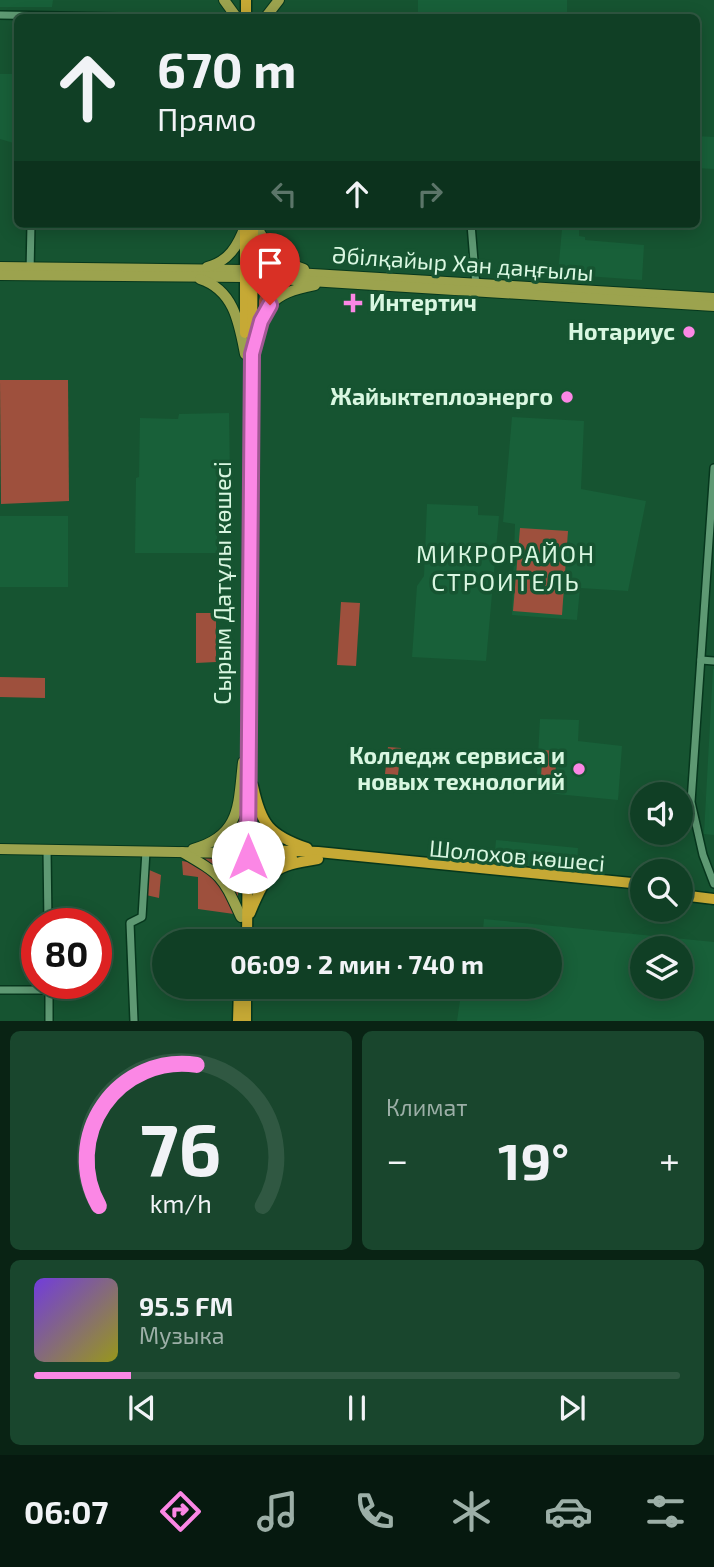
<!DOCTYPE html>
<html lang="ru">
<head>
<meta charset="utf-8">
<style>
	:root { --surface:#103f25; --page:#19462d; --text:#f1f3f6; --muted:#9cafa7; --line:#305842; --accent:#fb87e5 }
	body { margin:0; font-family:"Exo 2",sans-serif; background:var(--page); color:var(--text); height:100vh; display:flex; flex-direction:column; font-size:26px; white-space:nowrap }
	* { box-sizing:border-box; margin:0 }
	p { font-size:23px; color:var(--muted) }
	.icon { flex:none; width:38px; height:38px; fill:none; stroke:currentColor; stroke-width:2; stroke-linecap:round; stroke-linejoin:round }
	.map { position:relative; height:1021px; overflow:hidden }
	.details { display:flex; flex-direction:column; gap:10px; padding:10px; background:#092314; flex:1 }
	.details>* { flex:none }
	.banner { position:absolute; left:14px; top:14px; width:686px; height:214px; border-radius:10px; box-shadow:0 4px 18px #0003,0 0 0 2px var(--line); background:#103f25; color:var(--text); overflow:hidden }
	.controls { position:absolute; left:630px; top:782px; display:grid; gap:14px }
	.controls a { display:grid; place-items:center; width:63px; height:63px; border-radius:50%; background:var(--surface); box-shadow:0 4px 18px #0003,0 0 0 2px var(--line); font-size:35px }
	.speed { position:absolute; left:21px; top:908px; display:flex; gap:14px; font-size:35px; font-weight:700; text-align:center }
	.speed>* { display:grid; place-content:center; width:91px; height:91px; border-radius:50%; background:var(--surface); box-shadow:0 4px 18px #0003,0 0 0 2px var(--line); line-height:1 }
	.speed .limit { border:10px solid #d22; background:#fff; color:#111 }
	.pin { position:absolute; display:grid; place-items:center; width:60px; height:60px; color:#fff; margin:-72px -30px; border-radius:50% 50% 50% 0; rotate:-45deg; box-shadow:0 0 7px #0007 }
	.pin .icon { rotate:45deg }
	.me { position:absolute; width:77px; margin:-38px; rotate:0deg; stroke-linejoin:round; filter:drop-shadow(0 0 5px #0008) }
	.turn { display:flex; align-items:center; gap:24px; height:147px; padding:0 28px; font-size:32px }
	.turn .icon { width:91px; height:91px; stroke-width:2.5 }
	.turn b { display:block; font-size:49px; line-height:60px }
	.lanes { display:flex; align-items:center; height:66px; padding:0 28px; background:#0003; justify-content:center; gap:35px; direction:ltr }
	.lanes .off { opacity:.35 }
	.big { font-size:52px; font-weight:700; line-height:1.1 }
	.details .tile { flex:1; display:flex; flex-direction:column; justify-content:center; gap:10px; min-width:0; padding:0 24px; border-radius:10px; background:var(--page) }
	.details .dial { align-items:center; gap:0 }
	.dial svg { height:182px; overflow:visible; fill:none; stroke:var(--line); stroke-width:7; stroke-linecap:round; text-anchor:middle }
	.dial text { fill:var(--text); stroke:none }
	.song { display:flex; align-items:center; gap:21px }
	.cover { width:84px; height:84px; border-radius:10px; background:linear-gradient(135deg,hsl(260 70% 55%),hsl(60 70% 35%)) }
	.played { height:7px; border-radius:4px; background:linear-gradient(90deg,var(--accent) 15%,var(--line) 15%) }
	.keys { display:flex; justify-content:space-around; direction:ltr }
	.heat { display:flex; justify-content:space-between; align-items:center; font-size:38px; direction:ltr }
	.details .tiles { flex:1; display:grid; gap:10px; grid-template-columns:1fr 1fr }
	.tile:last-child { grid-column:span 2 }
	.trip { position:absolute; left:152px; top:929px; width:410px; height:70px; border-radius:35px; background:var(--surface); box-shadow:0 4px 18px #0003,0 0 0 2px var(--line); font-weight:700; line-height:70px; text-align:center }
	.menu { display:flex; height:112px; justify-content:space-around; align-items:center; background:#06190f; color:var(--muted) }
	.menu .icon { width:49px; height:49px }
	.menu .selected { color:var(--accent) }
	.menu b { font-size:32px; color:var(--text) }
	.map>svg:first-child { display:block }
</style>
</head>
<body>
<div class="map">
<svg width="714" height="1021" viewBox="0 0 714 1021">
	<rect width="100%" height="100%" fill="#165431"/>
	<g fill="#186039" fill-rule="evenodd">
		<polygon points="0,0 53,0 52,7 0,7"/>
		<rect x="418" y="0" width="149" height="16"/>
		<polygon points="0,74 17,74 17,144 0,139"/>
		<polygon points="696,136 714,137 714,169 697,168"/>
		<polygon points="562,229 579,230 579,236 585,237 585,240 644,245 642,280 558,274"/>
		<polygon points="229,413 230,479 218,480 217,553 135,553 136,478 139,477 140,418 178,419 179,414"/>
		<polygon points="512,417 584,421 581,489 646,501 628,591 580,588 577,620 512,615 515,524 503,522"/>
		<polygon points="427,504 478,506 478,515 499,516 486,661 412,657 417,586 424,576"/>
		<rect x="0" y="516" width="68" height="71"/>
		<polygon points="713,669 714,669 714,835 704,834"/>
		<polygon points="540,719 579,720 578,741 622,746 618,800 536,792"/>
		<polygon points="496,840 578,848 577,863 570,871 494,863"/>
		<path d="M484 919 714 942V1021H457L462 987H550V942L482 941ZM642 948H681V987H642Z"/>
	</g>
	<g fill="#9e503d">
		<path d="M275 283 308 284 291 288 258 324C258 307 256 289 275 283Z"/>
		<polygon points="0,380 68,380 69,501 1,504"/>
		<polygon points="520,528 568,531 562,615 513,611"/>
		<polygon points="341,602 360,603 356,666 337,665"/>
		<polygon points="196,613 216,613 216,662 196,663"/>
		<polygon points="0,677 45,678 45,698 0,697"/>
		<polygon points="388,747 401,748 398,775 385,774"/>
		<polygon points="543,750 557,751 555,777 541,776"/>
		<polygon points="239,812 239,848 201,848"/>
		<polygon points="194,857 238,860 238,906 234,893"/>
		<path d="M182 861C206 863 233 888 234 914L198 909V877L183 875Z"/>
		<polygon points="147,869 161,875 159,898 146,895"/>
	</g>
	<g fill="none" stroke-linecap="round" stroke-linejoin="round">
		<defs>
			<g id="minor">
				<polyline points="0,15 178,18"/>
				<polyline points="471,224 476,286"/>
				<polyline points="30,272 31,224"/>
				<polyline points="714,468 691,802 703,855 714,884"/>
				<polyline points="701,660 714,661"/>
				<polyline points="47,849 48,924"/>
				<polyline points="49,984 49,1021"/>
				<polyline points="0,990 49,990"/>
				<polyline points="134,1021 130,923 142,917 146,851"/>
			</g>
			<g id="major">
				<polyline points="224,0 237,18"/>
				<polyline points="265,18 279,0"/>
				<path d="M256 224C263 244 284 263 304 269"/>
				<polyline points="0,267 245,270 714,298"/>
				<path d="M207 267C228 262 238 246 245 226"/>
				<polyline points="0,275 245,277 714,306"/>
				<path d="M200 279C234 290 239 323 245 354"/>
				<path d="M254 348C266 305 269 294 315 285"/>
				<polyline points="0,849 234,853 242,856"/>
				<path d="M193 849C241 836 238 805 243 762"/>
				<path d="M182 852C223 876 222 876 241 917"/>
			</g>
			<g id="highway">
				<polyline points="246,0 246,18"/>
				<polyline points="245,333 245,224"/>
				<path d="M253 786C261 824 269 835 307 848"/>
				<polyline points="244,849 318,852 642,884"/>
				<polyline points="242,856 292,858"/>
				<polyline points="681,895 714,899"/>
				<path d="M250 913C268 870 273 866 318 859"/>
				<polyline points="247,942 253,224"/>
				<polyline points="238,1021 239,987"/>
				<polyline points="246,1021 246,987"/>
			</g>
		</defs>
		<use href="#minor" stroke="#06371d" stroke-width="10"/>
		<use href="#major" stroke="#06371d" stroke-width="12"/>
		<use href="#highway" stroke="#06371d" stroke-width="13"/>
		<use href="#minor" stroke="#5e9973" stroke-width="7"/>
		<use href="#major" stroke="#9ca34e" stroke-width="10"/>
		<use href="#highway" stroke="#c6a935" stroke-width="10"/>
	</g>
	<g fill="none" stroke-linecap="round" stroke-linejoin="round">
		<defs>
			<polyline id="route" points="248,857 252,354 261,321 270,305"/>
		</defs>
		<use href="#route" stroke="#a35895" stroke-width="18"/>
		<use href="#route" stroke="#fb87e5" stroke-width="12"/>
	</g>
	<g fill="#fb87e5" stroke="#165431" stroke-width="2.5">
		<path d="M349.5 292.5h7v7h7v7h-7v7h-7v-7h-7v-7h7z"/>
		<circle cx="689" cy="332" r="7"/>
		<circle cx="567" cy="397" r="7"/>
		<circle cx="579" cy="769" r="7"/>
	</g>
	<g text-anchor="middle" stroke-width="7" stroke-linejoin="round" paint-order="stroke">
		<g font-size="23" fill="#d9f7e1" stroke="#165431">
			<text transform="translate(463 264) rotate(4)" y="8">Әбілқайыр Хан даңғылы</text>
			<text transform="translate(223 583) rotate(-90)" y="8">Сырым Датұлы көшесі</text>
			<text transform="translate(517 856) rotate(5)" y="8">Шолохов көшесі</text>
		</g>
		<g font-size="23" font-weight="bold" fill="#d9f7e1" stroke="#165431" text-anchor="end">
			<text x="369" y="311" text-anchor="start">Интертич</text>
			<text x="675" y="340">Нотариус</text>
			<text x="553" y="405">Жайыктеплоэнерго</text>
			<text x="565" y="764">Колледж сервиса и<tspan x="565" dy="26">новых технологий</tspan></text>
		</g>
		<g font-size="24" letter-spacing="2" fill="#d9f7e1" stroke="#165431">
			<text x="506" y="563">МИКРОРАЙОН<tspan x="506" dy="28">СТРОИТЕЛЬ</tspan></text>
		</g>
	</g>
</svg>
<div class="controls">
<a><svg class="icon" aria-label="sound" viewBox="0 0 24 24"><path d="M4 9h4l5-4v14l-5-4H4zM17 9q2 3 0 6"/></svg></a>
<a><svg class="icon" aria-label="search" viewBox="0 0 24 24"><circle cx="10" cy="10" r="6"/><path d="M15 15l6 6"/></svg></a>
<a><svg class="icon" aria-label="layers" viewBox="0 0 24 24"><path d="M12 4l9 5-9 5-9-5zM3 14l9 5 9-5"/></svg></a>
</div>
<div class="speed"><div class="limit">80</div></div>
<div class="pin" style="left:270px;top:305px;background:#d93025"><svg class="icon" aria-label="arrive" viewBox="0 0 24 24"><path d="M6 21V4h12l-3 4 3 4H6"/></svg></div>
<svg class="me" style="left:248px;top:857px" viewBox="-20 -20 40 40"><circle r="19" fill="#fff"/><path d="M0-13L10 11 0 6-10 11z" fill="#fb87e5"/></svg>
<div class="trip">06:09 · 2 мин · 740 m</div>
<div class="banner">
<div class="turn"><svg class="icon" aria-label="ahead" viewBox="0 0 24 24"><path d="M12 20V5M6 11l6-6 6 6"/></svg><div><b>670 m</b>Прямо</div></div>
<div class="lanes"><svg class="icon off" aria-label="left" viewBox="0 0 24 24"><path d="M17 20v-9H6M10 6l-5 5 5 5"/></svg><svg class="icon" aria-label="ahead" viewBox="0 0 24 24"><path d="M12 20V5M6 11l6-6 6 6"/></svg><svg class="icon off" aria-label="right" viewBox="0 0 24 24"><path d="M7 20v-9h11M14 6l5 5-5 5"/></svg></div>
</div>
</div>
<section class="details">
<div class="tiles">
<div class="tile dial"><svg viewBox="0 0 100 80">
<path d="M14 69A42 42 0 1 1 86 69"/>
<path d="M14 69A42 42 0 0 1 57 7" stroke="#fb87e5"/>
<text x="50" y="56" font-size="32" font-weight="700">76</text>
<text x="50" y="72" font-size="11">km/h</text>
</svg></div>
<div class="tile"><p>Климат</p>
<div class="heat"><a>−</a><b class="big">19°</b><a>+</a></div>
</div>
<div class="tile">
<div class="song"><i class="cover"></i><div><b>95.5 FM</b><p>Музыка</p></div></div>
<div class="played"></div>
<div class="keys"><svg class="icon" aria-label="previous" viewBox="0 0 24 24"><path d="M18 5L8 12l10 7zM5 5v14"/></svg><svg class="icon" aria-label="pause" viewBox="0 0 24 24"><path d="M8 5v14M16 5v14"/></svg><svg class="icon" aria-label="next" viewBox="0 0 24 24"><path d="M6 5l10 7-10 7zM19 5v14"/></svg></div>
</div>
</div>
</section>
<nav class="menu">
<b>06:07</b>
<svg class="icon selected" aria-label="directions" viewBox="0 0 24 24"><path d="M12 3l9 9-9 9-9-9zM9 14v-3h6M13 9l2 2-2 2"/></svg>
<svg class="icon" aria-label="music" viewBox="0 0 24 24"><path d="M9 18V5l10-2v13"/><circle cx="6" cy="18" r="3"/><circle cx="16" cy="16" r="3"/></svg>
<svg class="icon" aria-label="phone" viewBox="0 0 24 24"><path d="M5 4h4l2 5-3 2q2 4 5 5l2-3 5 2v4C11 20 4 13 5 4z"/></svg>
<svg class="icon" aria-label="climate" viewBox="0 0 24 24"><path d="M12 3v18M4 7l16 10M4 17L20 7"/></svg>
<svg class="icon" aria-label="car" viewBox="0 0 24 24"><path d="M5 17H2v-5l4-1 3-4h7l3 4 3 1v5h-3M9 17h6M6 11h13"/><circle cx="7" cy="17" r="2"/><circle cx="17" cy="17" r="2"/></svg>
<svg class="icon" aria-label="filters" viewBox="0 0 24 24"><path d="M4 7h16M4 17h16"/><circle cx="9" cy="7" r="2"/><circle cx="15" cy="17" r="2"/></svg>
</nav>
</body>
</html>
